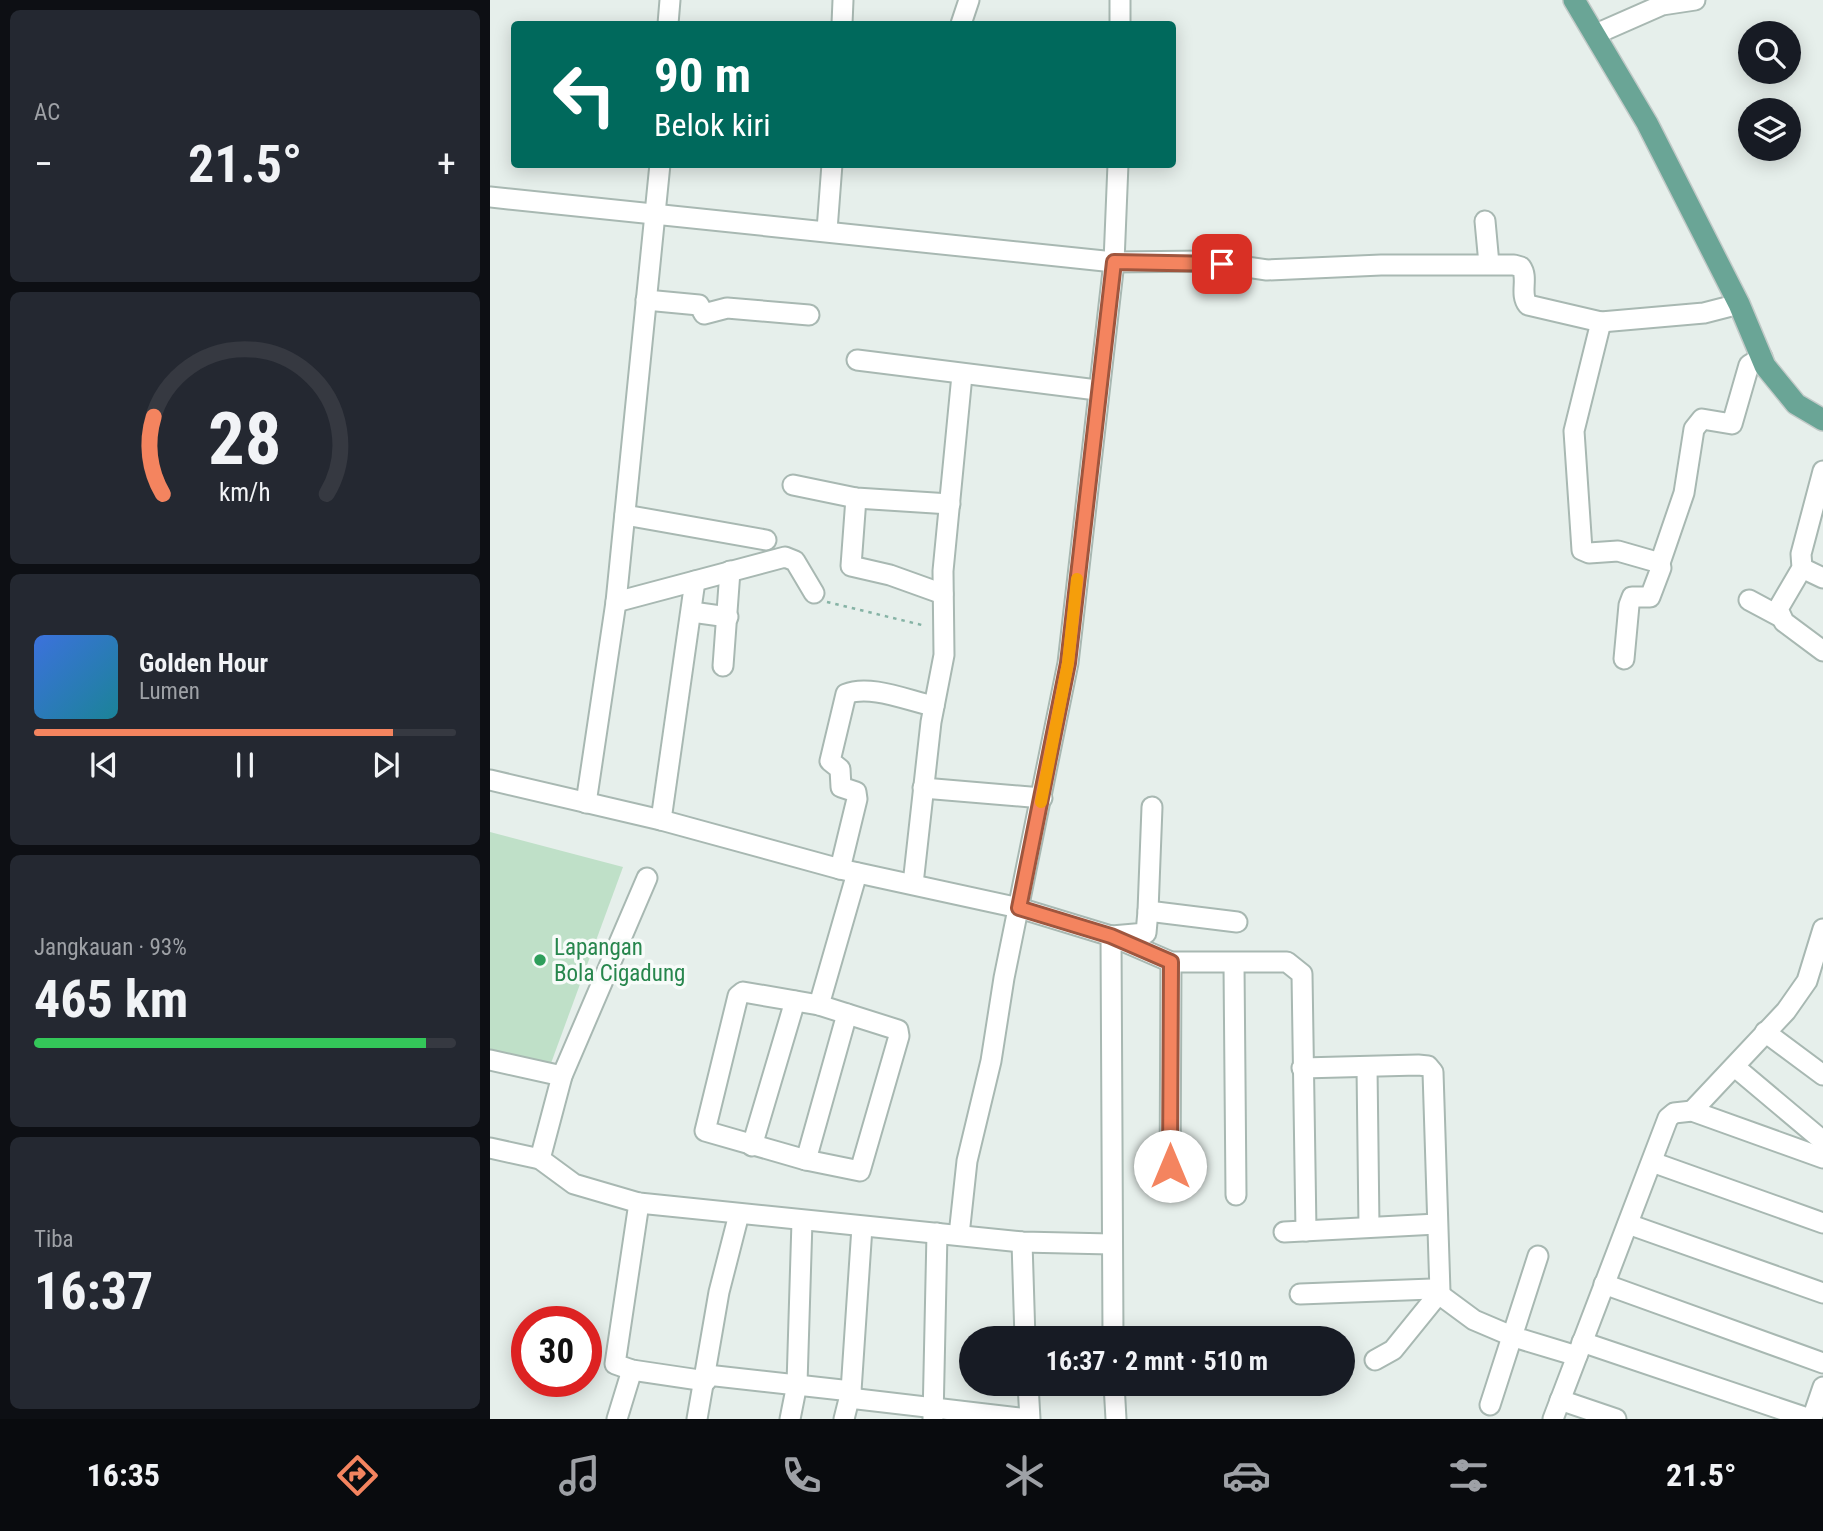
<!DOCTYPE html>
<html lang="id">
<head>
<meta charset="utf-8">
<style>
	:root { --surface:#171b24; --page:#242831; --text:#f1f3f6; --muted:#9ea1a6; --line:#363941; --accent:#f4845f }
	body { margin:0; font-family:"Roboto Condensed",sans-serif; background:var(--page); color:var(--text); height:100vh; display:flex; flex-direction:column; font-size:26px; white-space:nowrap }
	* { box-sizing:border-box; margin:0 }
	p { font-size:23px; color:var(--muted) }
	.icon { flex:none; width:38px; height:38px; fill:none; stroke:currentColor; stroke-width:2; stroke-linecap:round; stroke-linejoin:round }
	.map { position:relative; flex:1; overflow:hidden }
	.details { display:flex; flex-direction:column; gap:10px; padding:10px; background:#0d0f14; width:490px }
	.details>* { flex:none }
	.banner { position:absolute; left:21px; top:21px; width:665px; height:147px; border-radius:7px; box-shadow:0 4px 18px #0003; background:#00695c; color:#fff; overflow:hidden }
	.controls { position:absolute; left:1248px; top:21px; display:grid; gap:14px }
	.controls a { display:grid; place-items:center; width:63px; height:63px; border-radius:50%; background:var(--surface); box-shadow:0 4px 18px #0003; font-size:35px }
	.speed { position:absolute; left:21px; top:1306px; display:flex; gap:14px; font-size:35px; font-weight:700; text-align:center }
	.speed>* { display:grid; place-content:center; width:91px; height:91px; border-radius:50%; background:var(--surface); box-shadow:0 4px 18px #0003; line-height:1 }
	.speed .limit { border:10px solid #d22; background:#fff; color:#111 }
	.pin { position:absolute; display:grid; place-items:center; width:60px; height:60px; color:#fff; margin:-30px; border-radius:14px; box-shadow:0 4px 10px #0006 }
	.me { position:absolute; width:77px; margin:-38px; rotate:0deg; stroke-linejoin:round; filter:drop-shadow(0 0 5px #0008) }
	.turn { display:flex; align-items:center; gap:24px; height:147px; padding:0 28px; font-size:32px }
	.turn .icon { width:91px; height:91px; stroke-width:2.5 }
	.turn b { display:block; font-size:49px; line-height:60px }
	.big { font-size:52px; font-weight:700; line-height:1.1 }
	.details .tile { flex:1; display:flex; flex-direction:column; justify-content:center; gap:10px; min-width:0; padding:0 24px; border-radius:10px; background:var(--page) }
	.details .dial { align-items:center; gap:0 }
	.dial svg { height:182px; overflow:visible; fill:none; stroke:var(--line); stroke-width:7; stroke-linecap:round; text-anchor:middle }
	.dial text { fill:var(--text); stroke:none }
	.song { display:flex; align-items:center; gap:21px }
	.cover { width:84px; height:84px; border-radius:10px; background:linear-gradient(135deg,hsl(220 70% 55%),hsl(190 70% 35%)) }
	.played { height:7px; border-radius:4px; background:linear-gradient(90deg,var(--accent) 85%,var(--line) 85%) }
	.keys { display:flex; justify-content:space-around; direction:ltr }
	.heat { display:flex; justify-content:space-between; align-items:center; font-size:38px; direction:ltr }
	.charge { height:10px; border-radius:5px; background:linear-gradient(90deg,#34c759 93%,var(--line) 0) }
	.trip { position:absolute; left:469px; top:1326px; width:396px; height:70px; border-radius:35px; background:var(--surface); box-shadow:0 4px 18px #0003; font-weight:700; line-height:70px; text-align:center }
	.tab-bar { display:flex; height:112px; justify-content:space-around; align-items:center; background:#090b0e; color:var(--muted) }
	.tab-bar .icon { width:49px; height:49px }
	.tab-bar .active { color:var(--accent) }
	.tab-bar b { font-size:32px; color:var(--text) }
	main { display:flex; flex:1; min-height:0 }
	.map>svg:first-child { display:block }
</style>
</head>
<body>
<main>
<section class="details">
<div class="tile"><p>AC</p>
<div class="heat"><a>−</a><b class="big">21.5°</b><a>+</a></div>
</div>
<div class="tile dial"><svg viewBox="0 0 100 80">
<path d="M14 69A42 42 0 1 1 86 69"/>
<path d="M14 69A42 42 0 0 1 10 35" stroke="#f4845f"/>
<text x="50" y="56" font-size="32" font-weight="700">28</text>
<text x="50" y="72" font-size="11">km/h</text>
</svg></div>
<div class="tile">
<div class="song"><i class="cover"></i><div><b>Golden Hour</b><p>Lumen</p></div></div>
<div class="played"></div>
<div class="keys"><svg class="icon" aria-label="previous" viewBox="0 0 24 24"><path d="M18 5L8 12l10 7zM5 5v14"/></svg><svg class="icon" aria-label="pause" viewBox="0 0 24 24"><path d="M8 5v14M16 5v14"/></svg><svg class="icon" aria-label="next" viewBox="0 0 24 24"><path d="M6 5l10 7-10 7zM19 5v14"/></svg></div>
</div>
<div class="tile"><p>Jangkauan · 93%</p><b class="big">465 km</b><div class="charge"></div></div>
<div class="tile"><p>Tiba</p><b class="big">16:37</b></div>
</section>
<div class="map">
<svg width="1333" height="1419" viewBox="0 0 1333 1419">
	<rect width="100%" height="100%" fill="#e6efeb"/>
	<polygon fill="#bfe0c8" points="0,832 133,867 60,1066 0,1054"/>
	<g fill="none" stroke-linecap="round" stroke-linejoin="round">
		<defs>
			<g id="minor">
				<polyline points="630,0 630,24"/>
				<polyline points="178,24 180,0"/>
				<polyline points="352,24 353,0"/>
				<polyline points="471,24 479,0"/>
				<polyline points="1106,34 1172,5 1205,0"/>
				<path d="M0 197 624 262 716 261 777 270 891 265H1024L1031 267C1039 278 1029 294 1038 305L1111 322 1214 313 1249 304"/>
				<polyline points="995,221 999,264"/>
				<polyline points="337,230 342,164"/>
				<polyline points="156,300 209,305 214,314 237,308 319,315"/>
				<polyline points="1111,322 1084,431 1092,550 1099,553 1128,551 1170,563 1171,568 1160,597 1142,597 1139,605 1134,659"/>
				<polyline points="367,360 607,390"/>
				<polyline points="1333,471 1311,554 1312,568 1288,609 1294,622 1333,651"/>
				<polyline points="303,485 366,498 460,504"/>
				<polyline points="366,498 361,566 400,575 453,594"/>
				<polyline points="135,515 276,540"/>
				<polyline points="1170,563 1194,493 1204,429 1212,419 1242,424 1259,365 1272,357"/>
				<polyline points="1312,568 1333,578"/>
				<polyline points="1259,600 1289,616"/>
				<polyline points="126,602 295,557 305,561 324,593"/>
				<polyline points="202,612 238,617"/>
				<polyline points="233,666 240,571"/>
				<polyline points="0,780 171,820 350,869 529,908 621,936 623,1339"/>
				<polyline points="433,788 552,798"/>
				<polyline points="96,803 126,602 170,164"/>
				<polyline points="171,820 205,581"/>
				<path d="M350 869 367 799 366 792 351 787 350 769 340 761 356 694C380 684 419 701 444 706"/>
				<polyline points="423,884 441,722 454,655 453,571 472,375"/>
				<polyline points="658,911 662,807"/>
				<polyline points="621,936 681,962 797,962 812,974 816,1231"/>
				<polyline points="622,936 656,933 658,911 747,922"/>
				<polyline points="744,964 746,1195"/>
				<polygon points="253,992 329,1005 408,1030 409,1036 370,1171 316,1160 215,1131 248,996"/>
				<polyline points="329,1005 367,873"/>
				<polyline points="1275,1032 1333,1075"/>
				<polyline points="0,1060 72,1076"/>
				<polyline points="877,1067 879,1227"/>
				<polyline points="1245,1067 1333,1141"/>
				<polyline points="812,1068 928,1065 938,1066 943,1072 950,1292 903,1350 885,1360"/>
				<polyline points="1202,1111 1296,1011 1317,981 1333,929"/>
				<polyline points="262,1146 305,1001"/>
				<polyline points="0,1148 50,1159 84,1184 149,1203 532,1242 621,1244"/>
				<polyline points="50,1159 72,1076 157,878"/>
				<polyline points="316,1160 357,1014"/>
				<polyline points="1162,1162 1333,1223"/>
				<polyline points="680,1191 681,962"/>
				<polyline points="149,1203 125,1364 142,1370 216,1381"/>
				<polyline points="1138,1224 1333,1293"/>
				<polyline points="794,1232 947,1224"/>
				<polyline points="469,1235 477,1161 501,1061 514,978 578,663 624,262 628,164"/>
				<polyline points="532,1242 535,1339"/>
				<polyline points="1114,1284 1333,1363"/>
				<polyline points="810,1294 942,1289 984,1320 1024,1337 1087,1356"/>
				<polyline points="1092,1342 1320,1419"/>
				<polyline points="217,1375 361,1391"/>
				<polyline points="538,1384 540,1419"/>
				<polyline points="624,1384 626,1419"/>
				<polyline points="359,1398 539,1419"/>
				<polyline points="1070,1400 1126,1419"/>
				<polyline points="1000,1405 1048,1256"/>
				<polyline points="127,1419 142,1370"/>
				<polyline points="207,1419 229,1292 249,1214"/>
				<polyline points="300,1419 307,1384 312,1221"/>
				<polyline points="354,1419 361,1391 372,1227"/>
				<polyline points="443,1419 447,1233"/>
				<polyline points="1063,1419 1178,1118 1184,1113 1202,1111 1333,1158"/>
				<polyline points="1322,1419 1333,1387"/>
			</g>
			<polyline id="major" points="1084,0 1157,123 1249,304 1275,366 1306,404 1333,420"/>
		</defs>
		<use href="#minor" stroke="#a8b8b2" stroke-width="23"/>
		<use href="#major" stroke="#c2cac8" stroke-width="24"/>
		<polyline stroke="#86b3a5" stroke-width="2.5" stroke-dasharray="3.5 5" stroke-linecap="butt" points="337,602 436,626"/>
		<use href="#minor" stroke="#fff" stroke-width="19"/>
		<use href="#major" stroke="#6aa596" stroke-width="21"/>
	</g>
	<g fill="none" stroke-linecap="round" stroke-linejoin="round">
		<defs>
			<polyline id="route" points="680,1166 681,962 621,936 529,908 578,663 624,262 732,264"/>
		</defs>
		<use href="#route" stroke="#9f563e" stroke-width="18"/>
		<use href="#route" stroke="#f4845f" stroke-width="12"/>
		<polyline stroke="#f59e0b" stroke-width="12" points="551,802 578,663 587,579"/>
	</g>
	<circle fill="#2e9e5b" stroke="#f7fbf9" stroke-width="2.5" cx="50" cy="960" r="7"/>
	<g text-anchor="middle" stroke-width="7" stroke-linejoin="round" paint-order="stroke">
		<g font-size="23" fill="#27864d" stroke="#f7fbf9" text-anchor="start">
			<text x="64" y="955">Lapangan<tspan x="64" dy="26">Bola Cigadung</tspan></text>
		</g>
	</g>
</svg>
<div class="controls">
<a><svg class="icon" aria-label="search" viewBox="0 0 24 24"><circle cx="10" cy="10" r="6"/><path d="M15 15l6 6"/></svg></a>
<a><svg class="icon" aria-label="layers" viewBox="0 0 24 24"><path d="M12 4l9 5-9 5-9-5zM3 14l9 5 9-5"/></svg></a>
</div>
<div class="speed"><div class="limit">30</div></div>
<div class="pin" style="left:732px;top:264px;background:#d93025"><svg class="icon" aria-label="arrive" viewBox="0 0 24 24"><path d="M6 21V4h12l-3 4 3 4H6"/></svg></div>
<svg class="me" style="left:680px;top:1166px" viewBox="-20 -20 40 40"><circle r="19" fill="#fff"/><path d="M0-13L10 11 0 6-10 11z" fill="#f4845f"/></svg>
<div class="trip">16:37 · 2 mnt · 510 m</div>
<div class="banner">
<div class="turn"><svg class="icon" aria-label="left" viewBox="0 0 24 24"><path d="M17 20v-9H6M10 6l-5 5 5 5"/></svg><div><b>90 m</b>Belok kiri</div></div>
</div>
</div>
</main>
<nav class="tab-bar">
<b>16:35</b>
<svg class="icon active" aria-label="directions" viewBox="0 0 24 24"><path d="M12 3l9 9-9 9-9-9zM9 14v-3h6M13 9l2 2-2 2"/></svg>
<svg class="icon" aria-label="music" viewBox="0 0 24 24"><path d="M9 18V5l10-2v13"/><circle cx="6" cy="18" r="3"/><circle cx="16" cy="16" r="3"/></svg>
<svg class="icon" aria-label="phone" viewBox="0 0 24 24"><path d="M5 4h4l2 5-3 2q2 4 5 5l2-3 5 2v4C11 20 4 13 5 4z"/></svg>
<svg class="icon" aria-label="climate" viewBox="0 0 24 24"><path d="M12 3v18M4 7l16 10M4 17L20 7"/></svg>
<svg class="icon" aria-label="car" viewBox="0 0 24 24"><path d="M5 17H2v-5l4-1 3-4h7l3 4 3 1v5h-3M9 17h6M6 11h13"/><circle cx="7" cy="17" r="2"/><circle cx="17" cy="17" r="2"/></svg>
<svg class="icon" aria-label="filters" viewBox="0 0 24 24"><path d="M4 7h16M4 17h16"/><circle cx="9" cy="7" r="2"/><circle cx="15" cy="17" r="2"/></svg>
<b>21.5°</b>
</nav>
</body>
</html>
